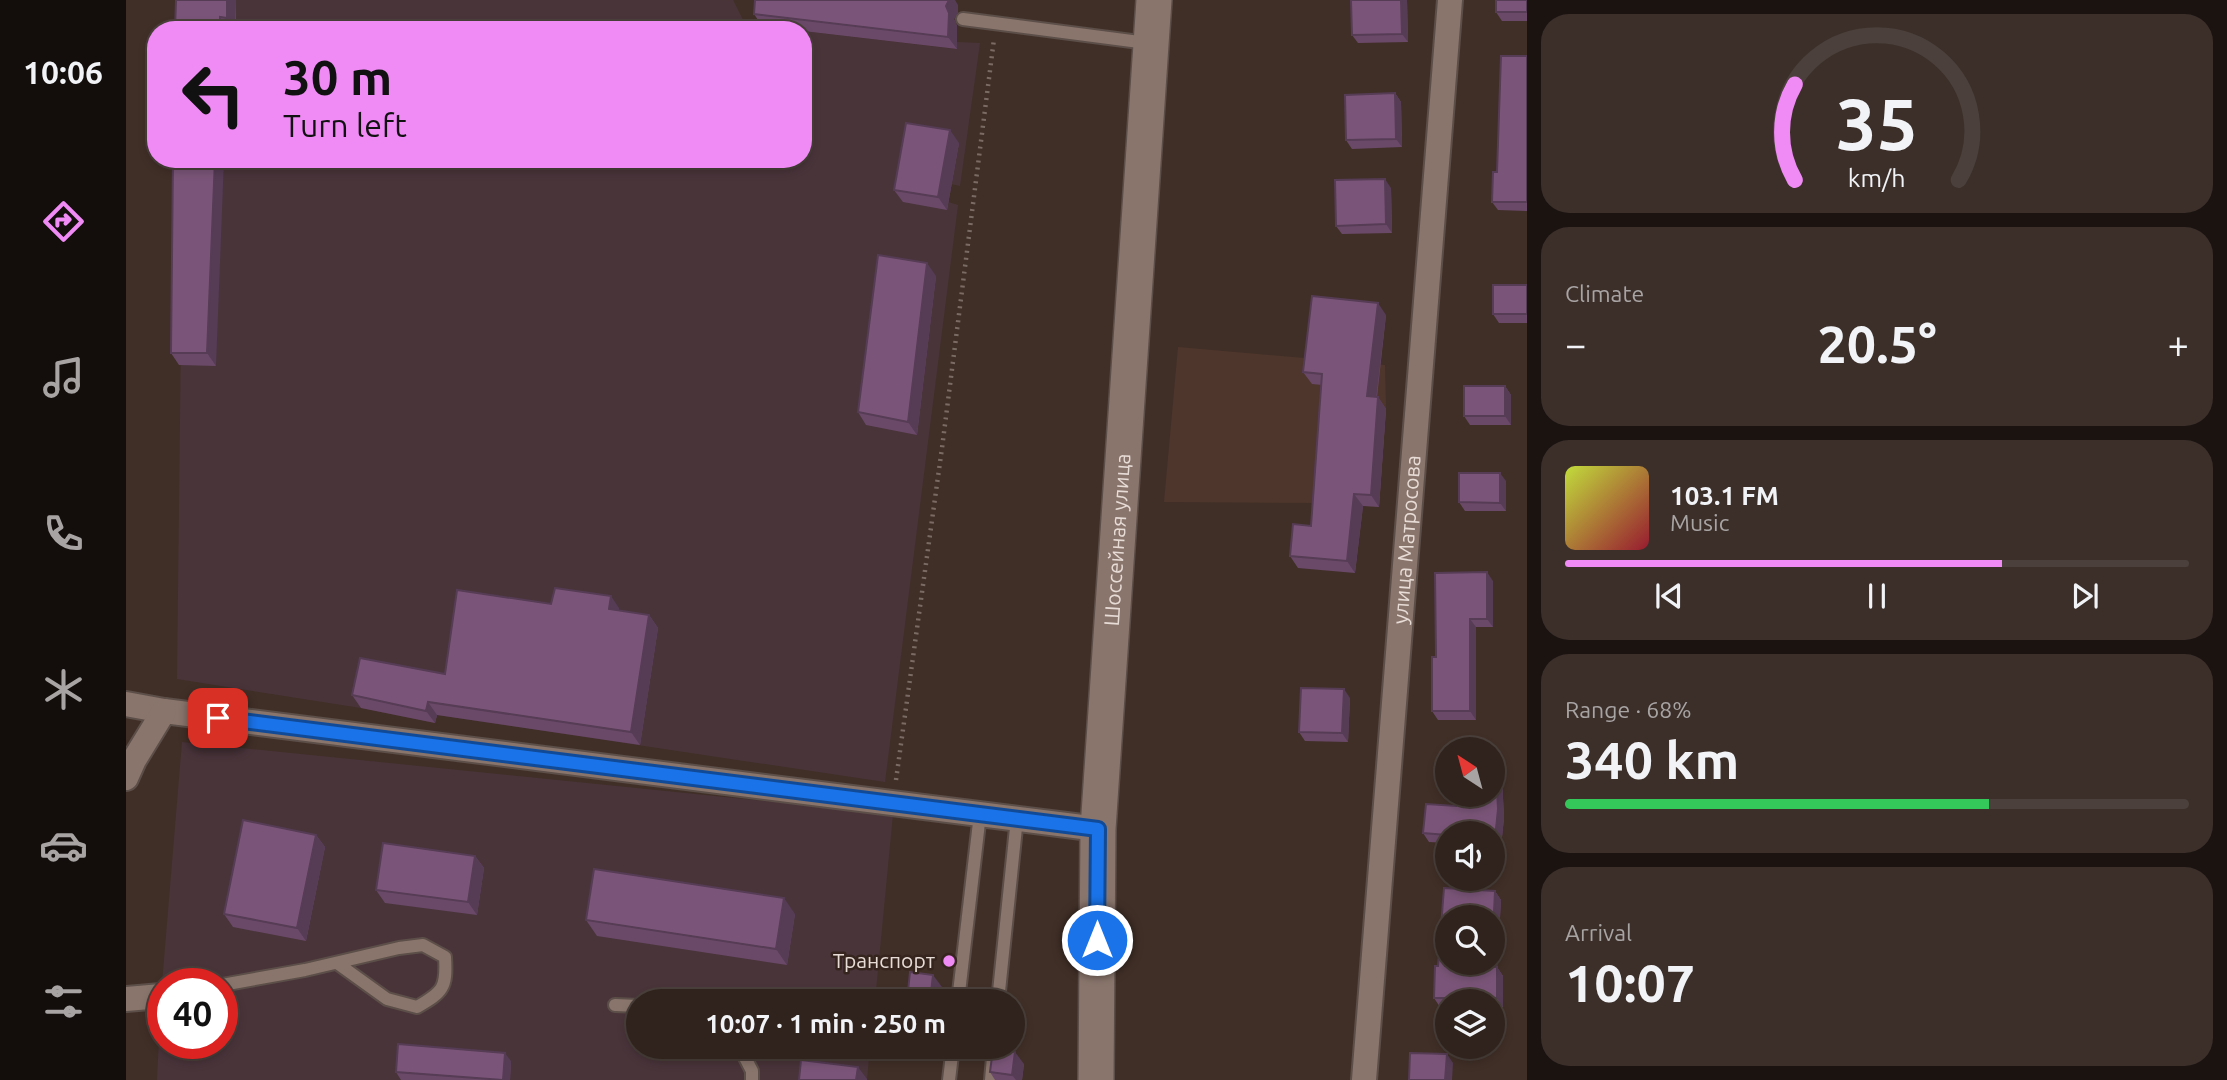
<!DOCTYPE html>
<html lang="en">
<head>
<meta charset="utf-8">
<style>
	:root { --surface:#30231d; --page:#3c2f2a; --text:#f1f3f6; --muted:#a8a4a4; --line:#4b403b; --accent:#f08bf6 }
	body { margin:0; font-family:Ubuntu,sans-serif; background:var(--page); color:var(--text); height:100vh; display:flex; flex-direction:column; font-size:26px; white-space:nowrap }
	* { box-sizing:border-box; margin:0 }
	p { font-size:23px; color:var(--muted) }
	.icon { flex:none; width:38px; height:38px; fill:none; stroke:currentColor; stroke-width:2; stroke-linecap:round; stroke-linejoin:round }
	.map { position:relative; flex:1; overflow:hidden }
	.sheet { display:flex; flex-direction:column; gap:14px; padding:14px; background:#1a1310; width:700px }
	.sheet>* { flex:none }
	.banner { position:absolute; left:21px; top:21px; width:665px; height:147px; border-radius:28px; box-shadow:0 4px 10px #0003,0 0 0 2px var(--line); background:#f08bf6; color:#111; overflow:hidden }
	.needle { width:46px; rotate:324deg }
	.buttons { position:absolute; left:1309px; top:737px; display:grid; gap:14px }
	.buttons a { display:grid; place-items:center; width:70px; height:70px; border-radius:50%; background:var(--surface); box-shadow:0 4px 10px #0003,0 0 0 2px var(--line); font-size:35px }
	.speed { position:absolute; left:21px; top:968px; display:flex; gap:14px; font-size:35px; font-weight:700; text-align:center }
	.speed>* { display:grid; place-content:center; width:91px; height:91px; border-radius:50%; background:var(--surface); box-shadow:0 4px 10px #0003,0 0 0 2px var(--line); line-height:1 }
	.speed .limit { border:10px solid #d22; background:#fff; color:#111 }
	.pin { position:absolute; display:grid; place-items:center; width:60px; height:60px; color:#fff; margin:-30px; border-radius:14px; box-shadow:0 4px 10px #0006 }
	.me { position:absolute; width:77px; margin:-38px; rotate:0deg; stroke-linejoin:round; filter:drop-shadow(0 0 5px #0008) }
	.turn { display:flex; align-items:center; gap:24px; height:147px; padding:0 21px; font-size:32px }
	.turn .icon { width:91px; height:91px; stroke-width:2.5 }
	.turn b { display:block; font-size:49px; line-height:60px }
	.big { font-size:52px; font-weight:700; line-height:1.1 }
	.sheet .card { flex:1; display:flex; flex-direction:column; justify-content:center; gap:10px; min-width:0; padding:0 24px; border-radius:28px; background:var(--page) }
	.sheet .dial { align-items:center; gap:0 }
	.dial svg { height:182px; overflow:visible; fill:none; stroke:var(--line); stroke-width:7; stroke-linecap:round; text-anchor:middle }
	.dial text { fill:var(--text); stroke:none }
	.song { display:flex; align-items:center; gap:21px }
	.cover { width:84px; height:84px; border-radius:10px; background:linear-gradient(135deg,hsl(70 70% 55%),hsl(350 70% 35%)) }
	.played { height:7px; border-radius:4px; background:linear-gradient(90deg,var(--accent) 70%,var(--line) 70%) }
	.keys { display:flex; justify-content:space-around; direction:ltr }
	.heat { display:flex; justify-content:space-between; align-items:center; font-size:38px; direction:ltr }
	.charge { height:10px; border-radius:5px; background:linear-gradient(90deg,#34c759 68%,var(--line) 0) }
	.trip { position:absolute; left:500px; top:989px; width:399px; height:70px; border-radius:35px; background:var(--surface); box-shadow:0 4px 10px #0003,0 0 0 2px var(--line); font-weight:700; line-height:70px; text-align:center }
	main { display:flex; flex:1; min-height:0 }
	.tab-bar { display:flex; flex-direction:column; width:126px; justify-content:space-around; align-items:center; background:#130e0c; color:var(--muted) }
	.tab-bar .icon { width:49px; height:49px }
	.tab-bar .active { color:var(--accent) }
	.tab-bar b { font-size:32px; color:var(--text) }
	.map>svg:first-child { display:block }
</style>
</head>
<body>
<main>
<nav class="tab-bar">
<b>10:06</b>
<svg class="icon active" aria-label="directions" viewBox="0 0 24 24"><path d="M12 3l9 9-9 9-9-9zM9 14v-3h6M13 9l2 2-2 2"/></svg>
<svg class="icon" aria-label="music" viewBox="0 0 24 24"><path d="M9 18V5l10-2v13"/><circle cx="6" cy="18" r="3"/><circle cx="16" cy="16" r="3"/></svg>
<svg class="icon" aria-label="phone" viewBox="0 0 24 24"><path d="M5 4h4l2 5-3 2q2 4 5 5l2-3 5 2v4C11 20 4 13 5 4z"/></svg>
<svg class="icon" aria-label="climate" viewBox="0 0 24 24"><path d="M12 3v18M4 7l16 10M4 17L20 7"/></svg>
<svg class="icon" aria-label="car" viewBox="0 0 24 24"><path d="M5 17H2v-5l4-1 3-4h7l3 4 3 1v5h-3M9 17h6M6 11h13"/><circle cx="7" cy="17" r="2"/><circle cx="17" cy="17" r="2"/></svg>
<svg class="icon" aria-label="filters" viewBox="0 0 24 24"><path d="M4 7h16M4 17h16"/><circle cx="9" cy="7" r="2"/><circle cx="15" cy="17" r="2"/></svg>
</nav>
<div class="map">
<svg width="1401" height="1080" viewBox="0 0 1401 1080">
	<rect width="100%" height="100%" fill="#402f27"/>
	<polygon fill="#4e362c" points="1052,347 1259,365 1260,409 1253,507 1196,503 1038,502"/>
	<g fill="#49343a" fill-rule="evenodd">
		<polygon points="60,0 607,0 619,24 665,30 60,30"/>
		<polygon points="677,31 830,49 831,42 854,43 834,186 825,184 822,202 832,205 759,782 311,715 309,723 235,708 51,679 57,159 677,159"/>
		<path d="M56 742 767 814 749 1001H513V1046L744 1047 741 1080H31L35 996ZM37 984H96V1043H37Z"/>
	</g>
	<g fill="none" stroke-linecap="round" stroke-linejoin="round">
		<defs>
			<g id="lane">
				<polyline points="837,19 1021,43"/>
				<path d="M96 985 179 970 273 948 297 945 319 957C321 988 317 992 291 1007L261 999 211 963"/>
				<polyline points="832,1001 854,814"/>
				<polyline points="872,1001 891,818"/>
				<polyline points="489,1005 513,1006"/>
				<polyline points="613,1046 626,1071 626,1080"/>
				<polyline points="823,1080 827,1046"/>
				<polyline points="865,1080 868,1046"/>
			</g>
			<g id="street">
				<polyline points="0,704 38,711 972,829"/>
				<polyline points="0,778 8,760 38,711"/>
				<polyline points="0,999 35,996"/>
				<path id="s1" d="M1238 1080 1324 0"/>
			</g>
			<g id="secondary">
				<path id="s2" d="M970 1080 972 829 1028 0"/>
			</g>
		</defs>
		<use href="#lane" stroke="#5c4e48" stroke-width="16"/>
		<use href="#street" stroke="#5c4e48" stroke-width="28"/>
		<use href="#secondary" stroke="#5c4e48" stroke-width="38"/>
		<polyline stroke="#7a6b64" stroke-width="4.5" stroke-dasharray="2 5" stroke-linecap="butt" points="770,780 816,448 868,39"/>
		<use href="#lane" stroke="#89756c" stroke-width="12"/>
		<use href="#street" stroke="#89756c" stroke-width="24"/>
		<use href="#secondary" stroke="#89756c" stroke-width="35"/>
	</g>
	<g fill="#6a4968">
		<polygon points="50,0 110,0 110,30 49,30"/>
		<polygon points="1225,0 1281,0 1282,42 1232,43 1226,35"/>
		<polygon points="1401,0 1401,21 1376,21 1370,12"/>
		<polygon points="832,5 832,12 828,19 831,26 831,49 677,31 677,30 665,30 636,26 628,14"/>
		<polygon points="1401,56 1401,211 1372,210 1366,202 1371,172"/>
		<polygon points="1269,93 1275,102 1276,147 1226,149 1220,140"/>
		<polygon points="833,143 821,210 777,202 768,190"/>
		<polygon points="47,159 90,366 53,365 45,353"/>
		<polygon points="1265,188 1266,233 1216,234 1210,226"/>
		<polygon points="810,276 791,435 740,425 732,412"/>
		<polygon points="1401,285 1401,323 1373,323 1367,314"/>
		<polygon points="1260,315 1251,397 1252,397 1260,409 1253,507 1237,506 1229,573 1172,568 1164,556 1185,526 1196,385 1186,384 1177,372"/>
		<polygon points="1379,386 1385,395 1385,425 1344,425 1338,416"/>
		<polygon points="1380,481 1380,511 1339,511 1333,502"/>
		<polygon points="1367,581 1367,627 1350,627 1350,720 1312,720 1306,711 1310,657"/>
		<polygon points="425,604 493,608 493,611 523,615 532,628 514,745 311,715 309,723 235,708 226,695 319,674"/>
		<polygon points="1224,698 1222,742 1179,741 1173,732"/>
		<polygon points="1370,769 1376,778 1378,818 1375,847 1367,847 1367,833 1321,833 1321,843 1303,842 1297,833 1330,806"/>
		<polygon points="190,835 199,847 180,941 107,927 98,914"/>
		<polygon points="349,856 358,868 351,915 259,903 250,890"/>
		<polygon points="1369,891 1375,900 1371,967 1377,976 1377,1007 1367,1007 1367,1001 1321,1001 1321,1007 1314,1007 1308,998 1312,966"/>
		<polygon points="669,914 661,965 471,936 460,920"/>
		<polygon points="385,1061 384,1080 275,1080 270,1072"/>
		<polygon points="898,1064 896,1080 869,1080 864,1072"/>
	</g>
	<g fill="#563c55">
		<polygon points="101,0 110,0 109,30 101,18"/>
		<polygon points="823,0 829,0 832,5 832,12 828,19 831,26 831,49 822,37 820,6"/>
		<polygon points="1275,0 1281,0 1282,42 1276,34"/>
		<polygon points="94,17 103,30 94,30"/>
		<polygon points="1269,93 1275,102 1276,147 1270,139"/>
		<polygon points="824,130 833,143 821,210 812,197"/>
		<polygon points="89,159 98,159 90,366 81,353"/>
		<polygon points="1259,179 1265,188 1266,233 1260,224"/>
		<polygon points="801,263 810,276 791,435 782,422"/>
		<polygon points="1252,303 1260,315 1249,408 1241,396"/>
		<polygon points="1379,386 1385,395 1385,425 1379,416"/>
		<polygon points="1252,397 1260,409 1253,507 1245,495"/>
		<polygon points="1374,473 1380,481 1380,511 1374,503"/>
		<polygon points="1228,494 1237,506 1229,573 1221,561"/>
		<polygon points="1361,572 1367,581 1367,627 1361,619"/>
		<polygon points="485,596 493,608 492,622 483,609"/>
		<polygon points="523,615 532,628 514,745 505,732"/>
		<polygon points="1344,619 1350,627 1350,720 1344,711"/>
		<polygon points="1218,689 1224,698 1222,742 1216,733"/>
		<polygon points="302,702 311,715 309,723 300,711"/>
		<polygon points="1370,769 1376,778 1378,818 1375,847 1369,839"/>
		<polygon points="190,835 199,847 180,941 171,928"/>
		<polygon points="349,856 358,868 351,915 342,902"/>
		<polygon points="1369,891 1375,900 1371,975 1365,967 1365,962 1367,962 1367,933"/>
		<polygon points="658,898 669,914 661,965 650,949"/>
		<polygon points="1371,967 1377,976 1377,1007 1371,998"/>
		<polygon points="807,975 816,987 814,1001 804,1001"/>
		<polygon points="889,1052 898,1064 896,1080 890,1080 886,1075"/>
		<polygon points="379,1053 385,1061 384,1080 377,1080"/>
		<polygon points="1321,1054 1327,1063 1326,1080 1319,1080"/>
		<polygon points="732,1067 741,1079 741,1080 730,1080"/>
	</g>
	<g fill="#7b5579" stroke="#563c55" stroke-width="2">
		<polygon points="50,0 101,0 101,18 94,17 94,30 49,30"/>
		<polygon points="629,0 823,0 820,6 823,13 822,37 628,14"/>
		<polygon points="1225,0 1275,0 1276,34 1226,35"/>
		<rect x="1370" y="0" width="31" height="12"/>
		<polygon points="1375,56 1401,56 1401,202 1366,202 1367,172 1371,172"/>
		<polygon points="1269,93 1270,139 1220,140 1219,95"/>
		<polygon points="780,123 824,130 812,197 768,190"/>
		<polygon points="47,159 89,159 81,353 45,353"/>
		<polygon points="1259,179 1260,224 1210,226 1209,180"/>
		<polygon points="752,255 801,263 782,422 732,412"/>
		<rect x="1367" y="285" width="34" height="29"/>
		<polygon points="1186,296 1252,303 1241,396 1252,397 1245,495 1228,494 1221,561 1164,556 1167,524 1185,526 1196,374 1177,372"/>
		<rect x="1338" y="386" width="41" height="30"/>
		<polygon points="1333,473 1374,473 1374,503 1333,502"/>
		<polygon points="1361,572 1361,619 1344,619 1344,711 1306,711 1306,657 1310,657 1309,573"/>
		<polygon points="429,588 485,596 483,609 523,615 505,732 302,702 300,711 226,695 234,658 319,674 331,590 425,604"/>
		<polygon points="1175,688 1218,689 1216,733 1173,732"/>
		<polygon points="1367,769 1370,769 1372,809 1369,839 1367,839 1367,833 1321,833 1321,835 1297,833 1300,804 1330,806 1330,794 1367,794"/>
		<polygon points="117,820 190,835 171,928 98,914"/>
		<polygon points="257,843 349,856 342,902 250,890"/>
		<polygon points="468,869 658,898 650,949 460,920"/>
		<polygon points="1318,888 1369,891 1367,933 1367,917 1321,917 1321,962 1365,962 1365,967 1371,967 1371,998 1308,998 1309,966 1312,966"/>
		<polygon points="784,972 807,975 804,1001 781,1001"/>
		<polygon points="272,1044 379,1053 377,1080 270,1072"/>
		<polygon points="867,1049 889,1052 886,1075 864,1072"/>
		<polygon points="1284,1053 1321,1054 1319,1080 1283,1080"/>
		<polygon points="675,1060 732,1067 730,1080 673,1080"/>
	</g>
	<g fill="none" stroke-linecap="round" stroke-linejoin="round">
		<defs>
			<polyline id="route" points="92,718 972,829 971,940"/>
		</defs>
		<use href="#route" stroke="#114b97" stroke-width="18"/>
		<use href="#route" stroke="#1a73e8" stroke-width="12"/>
	</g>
	<circle fill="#f08bf6" stroke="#35251e" stroke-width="2.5" cx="823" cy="961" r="7"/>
	<g text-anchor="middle" stroke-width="5" stroke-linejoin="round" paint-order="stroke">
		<g font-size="21" fill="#e8dcd7" stroke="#35251e">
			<text dy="7" stroke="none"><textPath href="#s2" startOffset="541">Шоссейная улица</textPath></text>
			<text dy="7" stroke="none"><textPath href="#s1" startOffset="542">улица Матросова</textPath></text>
		</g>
		<g font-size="21" fill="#e8dcd7" stroke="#35251e" text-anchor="end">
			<text x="809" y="968">Транспорт</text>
		</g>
	</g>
</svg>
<div class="buttons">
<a><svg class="needle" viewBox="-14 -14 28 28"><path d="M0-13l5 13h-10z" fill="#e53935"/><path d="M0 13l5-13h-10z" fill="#a8a4a4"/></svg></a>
<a><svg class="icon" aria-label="sound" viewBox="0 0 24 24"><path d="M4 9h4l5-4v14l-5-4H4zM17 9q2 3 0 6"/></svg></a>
<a><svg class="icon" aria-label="search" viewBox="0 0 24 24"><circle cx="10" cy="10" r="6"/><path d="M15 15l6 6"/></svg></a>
<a><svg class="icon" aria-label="layers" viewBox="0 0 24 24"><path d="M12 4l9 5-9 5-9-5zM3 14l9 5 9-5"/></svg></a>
</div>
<div class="speed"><div class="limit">40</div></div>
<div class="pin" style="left:92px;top:718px;background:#d93025"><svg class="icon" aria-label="arrive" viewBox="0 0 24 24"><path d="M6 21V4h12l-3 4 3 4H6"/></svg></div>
<svg class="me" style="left:971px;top:940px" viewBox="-20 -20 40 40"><circle r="17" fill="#1a73e8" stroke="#fff" stroke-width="3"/><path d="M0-11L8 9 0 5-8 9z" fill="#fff"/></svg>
<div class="trip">10:07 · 1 min · 250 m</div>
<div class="banner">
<div class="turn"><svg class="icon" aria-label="left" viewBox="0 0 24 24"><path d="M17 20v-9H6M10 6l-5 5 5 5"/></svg><div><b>30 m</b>Turn left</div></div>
</div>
</div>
<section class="sheet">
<div class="card dial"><svg viewBox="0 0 100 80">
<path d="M14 69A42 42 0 1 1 86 69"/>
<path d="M14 69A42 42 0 0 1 14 27" stroke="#f08bf6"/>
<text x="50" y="56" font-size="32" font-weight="700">35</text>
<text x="50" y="72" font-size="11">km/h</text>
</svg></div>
<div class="card"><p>Climate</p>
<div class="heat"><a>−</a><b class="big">20.5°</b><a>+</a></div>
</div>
<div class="card">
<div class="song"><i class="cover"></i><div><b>103.1 FM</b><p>Music</p></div></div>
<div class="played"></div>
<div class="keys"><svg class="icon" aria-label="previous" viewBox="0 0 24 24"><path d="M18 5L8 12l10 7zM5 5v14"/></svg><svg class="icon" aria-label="pause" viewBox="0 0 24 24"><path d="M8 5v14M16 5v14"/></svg><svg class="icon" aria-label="next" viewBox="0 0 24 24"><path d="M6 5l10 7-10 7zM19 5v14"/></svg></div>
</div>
<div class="card"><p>Range · 68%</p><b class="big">340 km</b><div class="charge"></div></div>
<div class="card"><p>Arrival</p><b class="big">10:07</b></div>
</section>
</main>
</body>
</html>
